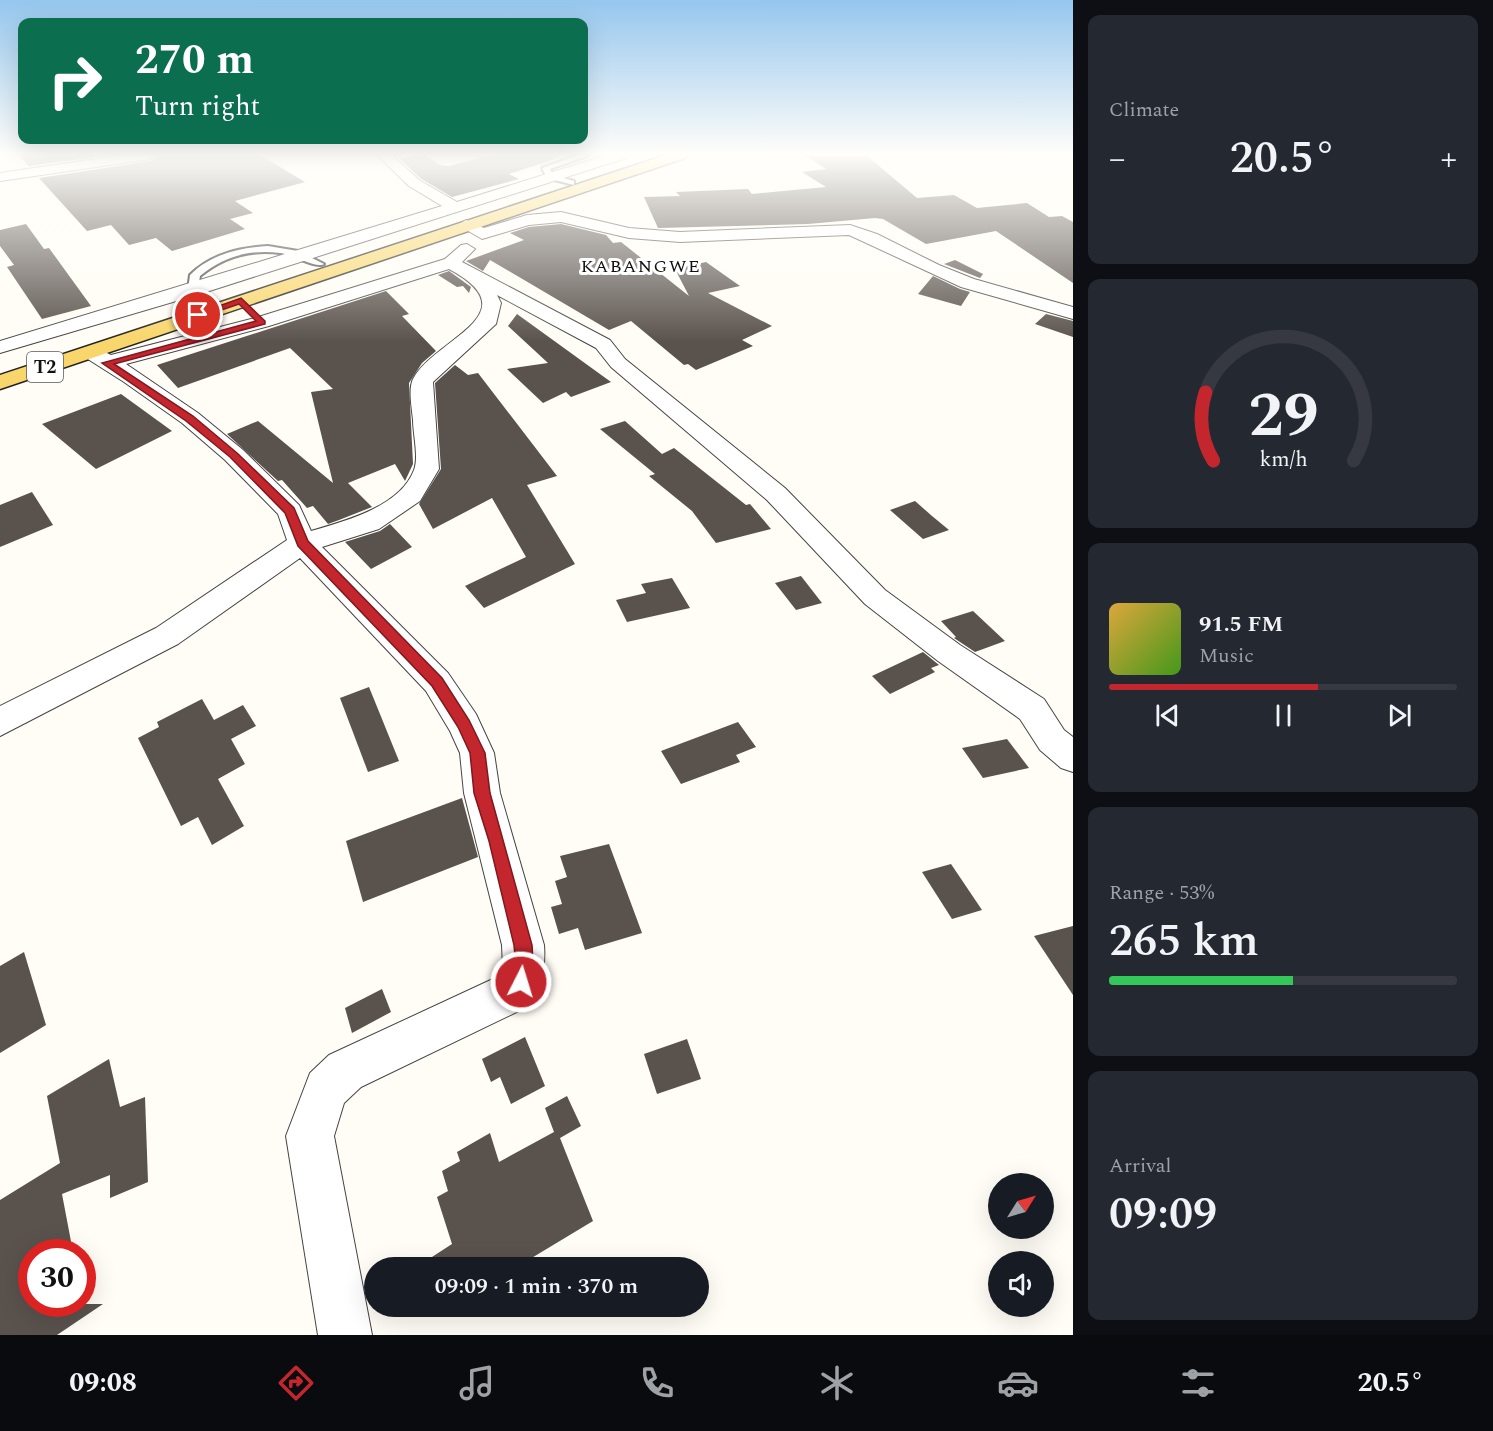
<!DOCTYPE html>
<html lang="en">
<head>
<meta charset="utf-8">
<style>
	:root { --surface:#171b24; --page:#242831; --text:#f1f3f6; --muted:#9ea1a6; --line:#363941; --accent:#c4262e }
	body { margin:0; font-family:Spectral,serif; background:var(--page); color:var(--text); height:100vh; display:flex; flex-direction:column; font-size:22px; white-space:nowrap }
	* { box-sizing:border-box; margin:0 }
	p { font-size:20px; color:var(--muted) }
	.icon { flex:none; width:33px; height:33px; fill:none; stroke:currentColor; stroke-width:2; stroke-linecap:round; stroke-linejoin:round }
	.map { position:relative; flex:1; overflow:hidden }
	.sheet { display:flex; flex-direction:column; gap:15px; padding:15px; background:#0d0f14; width:420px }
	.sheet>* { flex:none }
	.top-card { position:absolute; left:18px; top:18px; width:570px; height:126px; border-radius:12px; box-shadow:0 6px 24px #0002; background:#0b6e4f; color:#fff; overflow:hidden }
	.needle { width:39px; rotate:53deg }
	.buttons { position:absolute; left:988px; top:1173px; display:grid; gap:12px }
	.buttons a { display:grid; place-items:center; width:66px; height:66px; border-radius:50%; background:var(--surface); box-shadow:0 6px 24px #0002; font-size:30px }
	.speed { position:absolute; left:18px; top:1239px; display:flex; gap:12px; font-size:30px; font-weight:700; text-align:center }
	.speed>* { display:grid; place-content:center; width:78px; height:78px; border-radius:50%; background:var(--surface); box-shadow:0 6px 24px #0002; line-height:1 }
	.speed .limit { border:9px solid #d22; background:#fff; color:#111 }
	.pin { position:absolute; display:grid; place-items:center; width:51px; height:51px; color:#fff; margin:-26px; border:3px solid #fff; border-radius:50%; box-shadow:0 2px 6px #0007 }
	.me { position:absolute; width:66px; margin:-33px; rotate:5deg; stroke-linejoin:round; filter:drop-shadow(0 0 4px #0008) }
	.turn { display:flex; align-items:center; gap:21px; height:126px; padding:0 18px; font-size:27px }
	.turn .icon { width:78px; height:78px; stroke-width:2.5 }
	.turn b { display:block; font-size:42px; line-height:51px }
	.big { font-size:45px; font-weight:600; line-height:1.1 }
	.sheet .card { flex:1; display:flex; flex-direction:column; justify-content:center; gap:9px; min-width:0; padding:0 21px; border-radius:12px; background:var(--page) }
	.sheet .dial { align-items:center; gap:0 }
	.dial svg { height:156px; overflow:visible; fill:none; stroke:var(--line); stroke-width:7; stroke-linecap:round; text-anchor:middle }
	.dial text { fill:var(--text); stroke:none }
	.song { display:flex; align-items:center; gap:18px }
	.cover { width:72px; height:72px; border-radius:9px; background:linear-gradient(135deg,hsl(40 70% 55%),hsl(100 70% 35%)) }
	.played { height:6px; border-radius:3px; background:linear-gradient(90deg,var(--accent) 60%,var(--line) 60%) }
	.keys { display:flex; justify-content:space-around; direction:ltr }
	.heat { display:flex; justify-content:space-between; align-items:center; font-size:33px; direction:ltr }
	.charge { height:9px; border-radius:4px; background:linear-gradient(90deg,#34c759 53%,var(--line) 0) }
	.trip { position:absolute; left:364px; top:1257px; width:345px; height:60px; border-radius:30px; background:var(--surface); box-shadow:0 6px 24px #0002; font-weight:600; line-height:60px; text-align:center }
	.tab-bar { display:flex; height:96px; justify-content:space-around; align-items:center; background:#090b0e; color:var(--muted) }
	.tab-bar .icon { width:42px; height:42px }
	.tab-bar .active { color:var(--accent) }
	.tab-bar b { font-size:27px; color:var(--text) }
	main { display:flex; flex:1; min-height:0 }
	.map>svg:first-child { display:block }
</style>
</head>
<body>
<main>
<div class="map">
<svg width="1073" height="1335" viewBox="0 0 1073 1335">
	<rect width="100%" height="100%" fill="#fffdf5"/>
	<g fill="#5a524d">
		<polygon points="19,155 108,155 29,166"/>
		<polygon points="160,155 260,155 305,182 235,201 253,213 230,219 245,229 172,251 156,238 129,245 111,225 87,231 39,178 151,161"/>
		<polygon points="418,155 425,155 440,165 449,166 491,155 555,155 555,159 509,174 519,179 452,197 420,178 400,159"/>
		<polygon points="804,155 866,155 917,198 954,195 977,208 1027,203 1049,217 1062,216 1073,222 1073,283 996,231 926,244 883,219 875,218 808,224 658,228 644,197 680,196 676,192 748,189 752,194 826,187 802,172 826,169"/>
		<polygon points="26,224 44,249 49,248 91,306 42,319 7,267 14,265 0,246 0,230"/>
		<polygon points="561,224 606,235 613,243 621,242 689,296 675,269 706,262 740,286 708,293 772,326 742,340 753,346 696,370 688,364 684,365 631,321 609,330 490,260 483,271 466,261 524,240 510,233 529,227"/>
		<polygon points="955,260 983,274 980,278 944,264"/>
		<polygon points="449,271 471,287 469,293 463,286 457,287 438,275"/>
		<polygon points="933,276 960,289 970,292 961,306 918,294"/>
		<polygon points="386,291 409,314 402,316 436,351 422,363 409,383 413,464 405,481 395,464 348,483 372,507 339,520 328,524 313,506 307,508 282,480 278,481 227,434 258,421 333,483 311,392 333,389 290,348 178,388 157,365"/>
		<polygon points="517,314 611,382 571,397 566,392 543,403 507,369 548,363 508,326"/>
		<polygon points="1046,314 1073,321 1073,337 1035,324"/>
		<polygon points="455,365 468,375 478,373 557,476 527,485 575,564 484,608 465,586 526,557 492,498 433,529 419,504 441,469 435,383"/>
		<polygon points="121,394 172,431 96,469 42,424"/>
		<polygon points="625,421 662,454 674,448 746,505 750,504 771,529 716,543 692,511 649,476 655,474 600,429"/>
		<polygon points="32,492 53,525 0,547 0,505"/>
		<polygon points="915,501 932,516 949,530 923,539 890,510"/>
		<polygon points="390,524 412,547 371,569 345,542 380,531"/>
		<polygon points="801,576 822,603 796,610 775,583"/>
		<polygon points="672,578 690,608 627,622 616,600 646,593 641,584"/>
		<polygon points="973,611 1005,641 975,652 954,638 956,637 941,621"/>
		<polygon points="923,652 939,665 931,668 935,672 890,694 872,676"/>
		<polygon points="369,687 399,761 368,772 340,698"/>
		<polygon points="202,699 214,720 243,705 256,726 231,739 245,764 218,779 244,826 212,845 198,817 181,826 138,738 159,727 157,722"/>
		<polygon points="738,722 756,747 736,755 740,762 681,784 661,751"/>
		<polygon points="1007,739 1029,768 983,778 962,748"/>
		<polygon points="462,798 478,857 363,902 346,841"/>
		<polygon points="609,844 642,933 585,950 578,928 559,934 551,907 562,904 555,881 567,877 560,856"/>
		<polygon points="951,864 982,910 952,919 922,872"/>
		<polygon points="1073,926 1073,995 1034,936"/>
		<polygon points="24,952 46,1025 0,1053 0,966"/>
		<polygon points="382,989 391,1012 352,1033 345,1008"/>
		<polygon points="525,1037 545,1086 511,1104 500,1077 491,1082 482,1059"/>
		<polygon points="687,1039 701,1079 657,1094 644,1054"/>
		<polygon points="109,1059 120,1107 145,1097 148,1182 110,1198 110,1175 62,1194 73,1252 32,1252 32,1304 103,1304 57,1335 0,1335 0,1200 60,1163 47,1096"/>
		<polygon points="567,1096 581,1126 560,1138 593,1221 515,1268 415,1268 452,1244 437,1197 448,1191 442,1171 460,1161 457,1152 490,1133 499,1162 554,1132 545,1108"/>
	</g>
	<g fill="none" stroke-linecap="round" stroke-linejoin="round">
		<defs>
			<g id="service">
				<polygon points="579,155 590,155 550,169 553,175 574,181 574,185 547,178 542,168"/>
				<path d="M268 246 298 251 324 264C317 269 291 254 280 253 249 249 223 257 200 276L198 289 212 299V303H206L188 290 190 275C211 254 239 248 268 246Z"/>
			</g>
			<g id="minor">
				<polygon points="123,155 158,155 151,159 0,181 0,173"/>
				<polygon points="377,155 392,155 419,180 457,202 607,155 628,155 626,158 200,294 0,353 0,341 442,206 409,186"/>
				<polygon points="561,212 629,228 680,232 850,225 877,234 939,265 974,279 1073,307 1073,319 961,287 849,235 680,242 629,238 561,222 529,225 482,239 458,225 466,220 484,228 527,215"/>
				<path d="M467 244 475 249 462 262 610 340 625 359 785 488 885 590 960 645 1044 699 1064 730 1073 737V772L1061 768 1040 750 1020 719 938 661 865 604 767 500 611 367 596 348 497 295 501 303 496 324 433 382 439 469 420 501 379 529 322 547 448 673 476 714 494 753 500 793 544 945C546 969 541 989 525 1008L361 1087 344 1103 334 1136 372 1335H318L286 1136 310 1073 329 1055 495 978 503 969 502 945 464 793 460 753 450 731 426 691 300 558 178 644 0 736V706L156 628 287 540 278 514 225 460 182 423 124 382 83 356 80 352 83 348H97L111 355 255 318 445 259 461 245ZM449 269C533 314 434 339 413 379 408 389 412 409 413 420 413 434 419 457 414 470 400 507 345 521 311 531L299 505 243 450 198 413 126 364 269 326Z"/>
			</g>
			<polygon id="primary" points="666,155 687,155 685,158 0,389 0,375"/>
		</defs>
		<use href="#service" stroke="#444" stroke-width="4"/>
		<use href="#minor" stroke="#444" stroke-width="2"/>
		<use href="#primary" stroke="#222" stroke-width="3"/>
		<use href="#service" fill="#fff" fill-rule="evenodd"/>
		<use href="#minor" fill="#fff" fill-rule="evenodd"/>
		<use href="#primary" fill="#f9d66b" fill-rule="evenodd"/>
	</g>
	<linearGradient id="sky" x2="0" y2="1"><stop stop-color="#95c6ee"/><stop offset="0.45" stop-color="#fffefa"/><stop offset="1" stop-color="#fffefa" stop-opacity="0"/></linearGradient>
	<rect width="1073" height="342" fill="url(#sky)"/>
	<path fill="#c4262e" stroke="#7f191e" stroke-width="1.5" d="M241 298 265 321V324L114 364 193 416 237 453 294 508 308 541 442 678 469 720 485 753 490 793 532 945C533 961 534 973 528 988L521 991 515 988 512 982 516 966 514 945 489 841 474 793 470 753 458 727 432 686 298 546 285 513 230 457 186 421 102 363 256 321 239 304 198 318 194 315Z"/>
	<g text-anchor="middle" stroke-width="6" stroke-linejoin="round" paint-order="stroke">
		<g font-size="18" letter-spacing="1.5" fill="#111" stroke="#fff">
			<text x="641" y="272">KABANGWE</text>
		</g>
		<rect fill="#fff" stroke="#585858" stroke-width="1.5" x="27" y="352" width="36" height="30" rx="4.5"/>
		<g font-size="18" font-weight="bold" fill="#111">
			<text x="45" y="373">T2</text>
		</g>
	</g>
</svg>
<div class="buttons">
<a><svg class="needle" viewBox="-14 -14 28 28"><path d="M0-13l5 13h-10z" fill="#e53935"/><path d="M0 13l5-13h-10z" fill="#9ea1a6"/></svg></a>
<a><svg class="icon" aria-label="sound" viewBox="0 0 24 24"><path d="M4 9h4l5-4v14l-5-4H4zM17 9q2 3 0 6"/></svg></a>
</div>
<div class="speed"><div class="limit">30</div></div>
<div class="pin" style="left:198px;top:315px;background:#d93025"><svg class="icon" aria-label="arrive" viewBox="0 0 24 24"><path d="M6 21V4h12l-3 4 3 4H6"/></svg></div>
<svg class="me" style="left:521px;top:982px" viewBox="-20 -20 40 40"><circle r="17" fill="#c4262e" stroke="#fff" stroke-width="3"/><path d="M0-11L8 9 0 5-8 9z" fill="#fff"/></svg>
<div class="trip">09:09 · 1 min · 370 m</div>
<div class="top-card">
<div class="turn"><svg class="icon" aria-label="right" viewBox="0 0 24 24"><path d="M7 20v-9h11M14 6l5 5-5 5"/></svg><div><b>270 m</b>Turn right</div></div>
</div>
</div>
<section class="sheet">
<div class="card"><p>Climate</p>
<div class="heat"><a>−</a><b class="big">20.5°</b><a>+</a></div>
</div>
<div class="card dial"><svg viewBox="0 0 100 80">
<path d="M14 69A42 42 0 1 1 86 69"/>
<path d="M14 69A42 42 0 0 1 10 34" stroke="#c4262e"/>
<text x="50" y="56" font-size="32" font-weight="700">29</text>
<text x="50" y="72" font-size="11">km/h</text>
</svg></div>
<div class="card">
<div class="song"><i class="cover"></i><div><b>91.5 FM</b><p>Music</p></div></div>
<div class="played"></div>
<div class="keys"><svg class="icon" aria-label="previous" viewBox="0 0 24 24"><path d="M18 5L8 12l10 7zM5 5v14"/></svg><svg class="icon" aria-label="pause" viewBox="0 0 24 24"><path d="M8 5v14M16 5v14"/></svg><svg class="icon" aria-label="next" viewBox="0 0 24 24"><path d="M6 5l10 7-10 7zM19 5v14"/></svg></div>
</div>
<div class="card"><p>Range · 53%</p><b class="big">265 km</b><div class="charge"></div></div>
<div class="card"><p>Arrival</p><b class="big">09:09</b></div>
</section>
</main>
<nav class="tab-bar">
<b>09:08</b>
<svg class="icon active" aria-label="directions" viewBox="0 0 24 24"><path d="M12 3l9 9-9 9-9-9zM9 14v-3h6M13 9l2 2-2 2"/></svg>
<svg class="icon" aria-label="music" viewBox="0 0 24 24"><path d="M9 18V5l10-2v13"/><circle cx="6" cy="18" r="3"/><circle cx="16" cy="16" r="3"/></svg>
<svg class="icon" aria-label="phone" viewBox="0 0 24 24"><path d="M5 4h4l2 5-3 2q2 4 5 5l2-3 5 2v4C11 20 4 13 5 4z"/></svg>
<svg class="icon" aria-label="climate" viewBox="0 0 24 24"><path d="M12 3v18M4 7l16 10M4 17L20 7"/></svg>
<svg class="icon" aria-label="car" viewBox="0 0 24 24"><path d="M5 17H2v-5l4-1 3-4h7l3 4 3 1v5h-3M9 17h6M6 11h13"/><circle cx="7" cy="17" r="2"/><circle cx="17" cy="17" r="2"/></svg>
<svg class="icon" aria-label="filters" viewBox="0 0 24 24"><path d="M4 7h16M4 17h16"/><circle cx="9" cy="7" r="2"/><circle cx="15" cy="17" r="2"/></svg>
<b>20.5°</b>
</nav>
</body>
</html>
